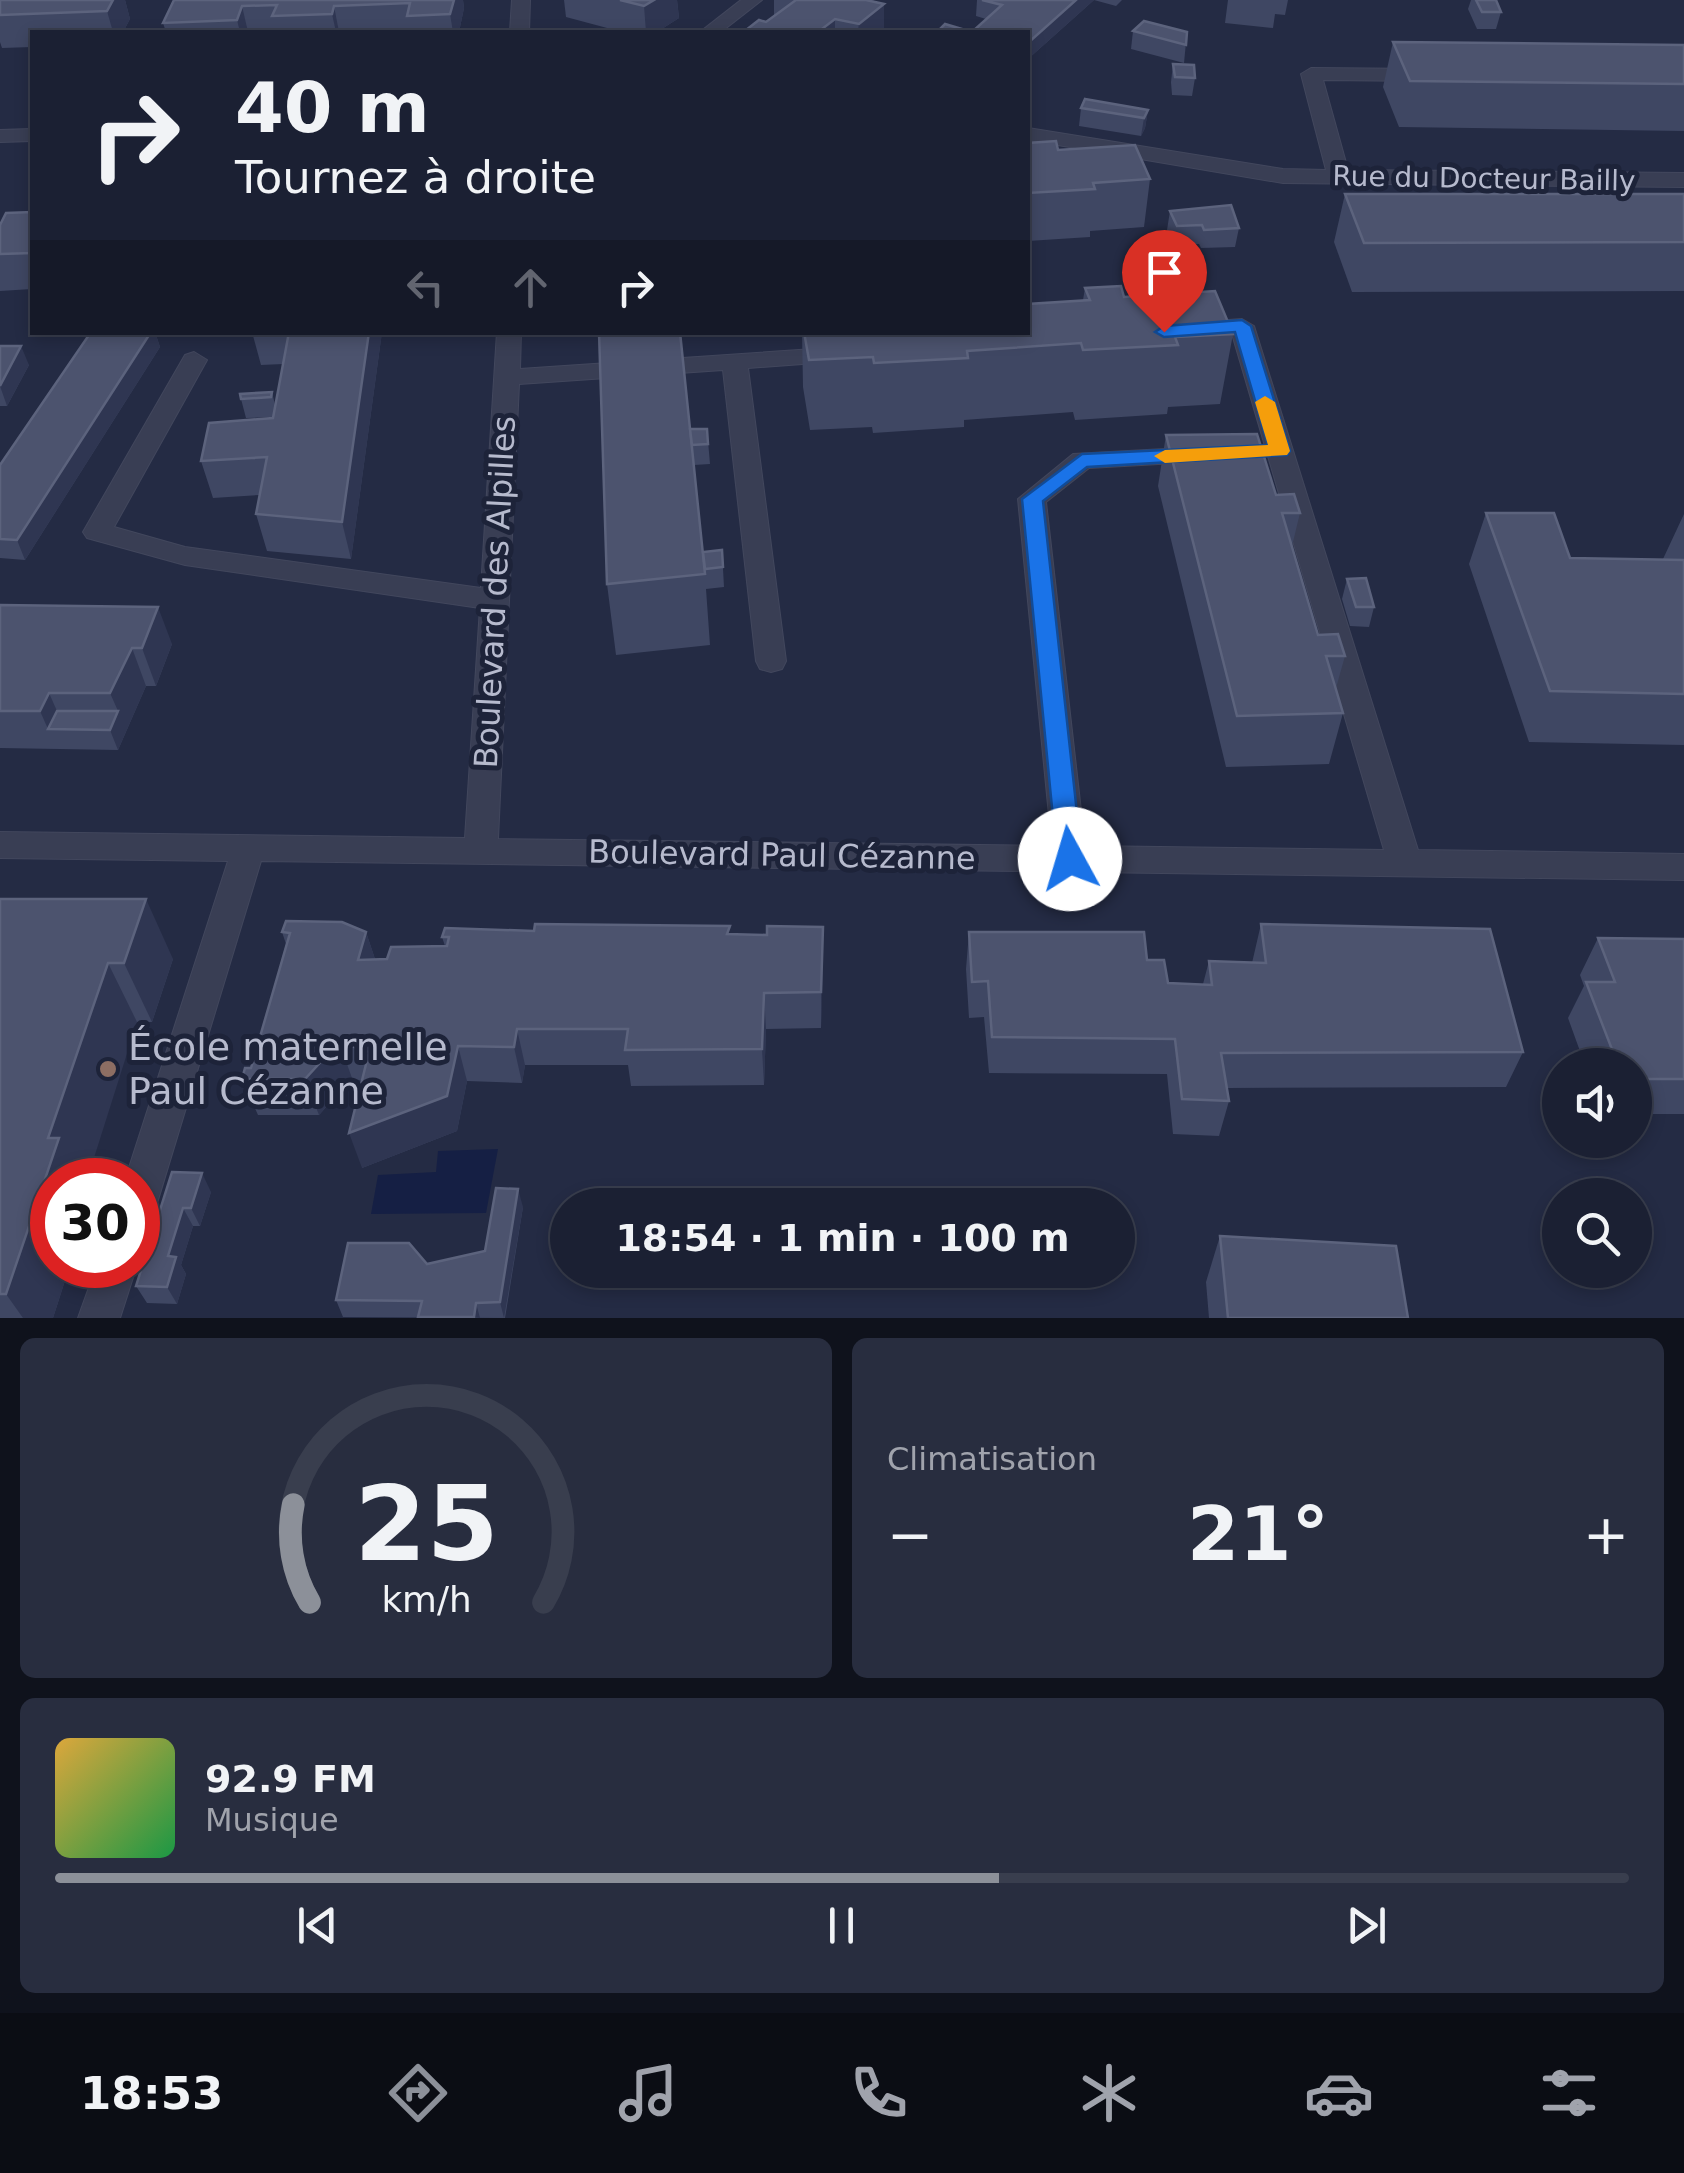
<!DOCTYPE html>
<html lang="fr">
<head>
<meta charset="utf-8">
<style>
	:root { --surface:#1b2033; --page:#282d3f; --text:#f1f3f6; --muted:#a0a3ac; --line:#393e4e; --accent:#8c9099 }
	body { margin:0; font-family:"DejaVu Sans",sans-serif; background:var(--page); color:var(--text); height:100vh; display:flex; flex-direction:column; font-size:38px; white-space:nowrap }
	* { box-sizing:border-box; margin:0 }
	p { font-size:32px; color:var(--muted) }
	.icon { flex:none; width:55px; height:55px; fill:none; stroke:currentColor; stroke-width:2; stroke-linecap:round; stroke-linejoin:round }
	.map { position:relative; height:1318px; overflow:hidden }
	.sheet { display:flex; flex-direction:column; gap:20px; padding:20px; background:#0f121c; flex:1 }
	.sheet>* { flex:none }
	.hud { position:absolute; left:30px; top:30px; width:1000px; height:305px; border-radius:0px; box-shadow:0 5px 15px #0003,0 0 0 2px var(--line); background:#1b2033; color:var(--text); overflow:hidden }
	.tools { position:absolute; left:1542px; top:1048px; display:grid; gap:20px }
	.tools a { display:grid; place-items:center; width:110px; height:110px; border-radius:50%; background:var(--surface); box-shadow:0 5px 15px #0003,0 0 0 2px var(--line); font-size:50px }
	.speed { position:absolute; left:30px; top:1158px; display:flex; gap:20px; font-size:50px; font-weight:700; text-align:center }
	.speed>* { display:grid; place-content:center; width:130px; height:130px; border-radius:50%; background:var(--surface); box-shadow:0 5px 15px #0003,0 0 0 2px var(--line); line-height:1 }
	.speed .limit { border:15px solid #d22; background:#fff; color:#111 }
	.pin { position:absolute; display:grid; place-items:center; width:85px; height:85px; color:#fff; margin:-102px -42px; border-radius:50% 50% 50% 0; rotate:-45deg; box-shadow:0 0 10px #0007 }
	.pin .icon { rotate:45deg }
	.me { position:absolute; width:110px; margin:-55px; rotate:354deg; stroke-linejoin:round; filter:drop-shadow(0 0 8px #0008) }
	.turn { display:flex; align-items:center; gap:35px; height:210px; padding:0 40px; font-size:45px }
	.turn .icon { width:130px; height:130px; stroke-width:2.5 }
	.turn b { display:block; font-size:70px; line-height:85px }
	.lanes { display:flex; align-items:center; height:95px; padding:0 40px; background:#0003; justify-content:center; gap:50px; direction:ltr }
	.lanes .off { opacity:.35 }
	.big { font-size:75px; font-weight:600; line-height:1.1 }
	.sheet .card { flex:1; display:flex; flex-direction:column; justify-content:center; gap:15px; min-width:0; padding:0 35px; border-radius:15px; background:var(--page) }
	.sheet .dial { align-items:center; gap:0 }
	.dial svg { height:260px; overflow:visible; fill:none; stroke:var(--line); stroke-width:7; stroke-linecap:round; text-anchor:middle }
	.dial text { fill:var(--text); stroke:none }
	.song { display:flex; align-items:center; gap:30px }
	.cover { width:120px; height:120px; border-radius:15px; background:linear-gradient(135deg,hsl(40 70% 55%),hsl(140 70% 35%)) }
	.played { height:10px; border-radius:5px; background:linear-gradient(90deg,var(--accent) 60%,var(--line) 60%) }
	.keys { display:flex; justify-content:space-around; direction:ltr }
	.heat { display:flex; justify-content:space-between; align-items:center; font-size:55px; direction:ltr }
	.sheet .tiles { flex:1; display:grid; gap:20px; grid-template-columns:1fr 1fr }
	.card:last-child { grid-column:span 2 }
	.trip { position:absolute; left:550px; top:1188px; width:585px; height:100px; border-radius:50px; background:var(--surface); box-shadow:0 5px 15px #0003,0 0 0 2px var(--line); font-weight:600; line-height:100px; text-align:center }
	.tabs { display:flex; height:160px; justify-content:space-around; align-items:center; background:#0b0d14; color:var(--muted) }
	.tabs .icon { width:70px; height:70px }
	.tabs .on { color:var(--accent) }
	.tabs b { font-size:45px; color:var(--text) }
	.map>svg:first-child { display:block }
</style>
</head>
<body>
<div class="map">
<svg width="1684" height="1318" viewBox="0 0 1684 1318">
	<rect width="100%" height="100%" fill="#242b44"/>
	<polygon fill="#151f44" points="498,1149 486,1213 371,1214 378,1175 436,1172 438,1151"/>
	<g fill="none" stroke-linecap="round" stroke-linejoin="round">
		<defs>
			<g id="minor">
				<polygon points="512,0 530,0 529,32 510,32"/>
				<polygon points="741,0 762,0 721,32 700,32"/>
				<polygon points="1311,68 1427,69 1437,75 1427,81 1323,80 1348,170 1684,173 1684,187 1283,183 1028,140 1028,128 1283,169 1326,170 1301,74"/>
				<polygon points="32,129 32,141 0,142 0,130"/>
				<polygon points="1242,319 1254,326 1418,850 1684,854 1684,880 261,861 158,1200 152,1213 138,1218 138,1180 125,1180 228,861 0,858 0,832 465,838 480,608 185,565 87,538 83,532 185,355 194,352 207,360 114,527 185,547 481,588 497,332 521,332 520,369 843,347 855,354 843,361 748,368 786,661 782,669 771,672 760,669 756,661 723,370 519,384 498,839 1052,846 1018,499 1073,454 1202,447 1211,449 1215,455 1211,461 1089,468 1046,502 1085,846 1384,850 1232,334 1188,337 1176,330 1188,323"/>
				<polygon points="97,1265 137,1265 120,1318 78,1318"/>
			</g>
		</defs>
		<use href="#minor" stroke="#42475d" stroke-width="2"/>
		<use href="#minor" fill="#393e54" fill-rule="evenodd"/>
	</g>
	<g fill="#3f4763">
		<polygon points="0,0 125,0 130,19 123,32 32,32 32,47 2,48 0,42"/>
		<polygon points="174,0 463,0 464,8 459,32 166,32 163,23"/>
		<polygon points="564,0 677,0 679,18 657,32 622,32 566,17"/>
		<polygon points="774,0 874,0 874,2 884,4 884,32 746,32 746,30 766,22 774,16"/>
		<polygon points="977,0 1122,0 1116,6 1094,0 1028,59 1028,32 939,32 939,30 972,32 986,19 976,16"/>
		<polygon points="1228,0 1288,0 1285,15 1275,14 1273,28 1225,23"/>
		<polygon points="1471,0 1496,0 1501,12 1496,29 1477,29 1468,9"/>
		<polygon points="1133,31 1187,32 1184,63 1131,49"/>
		<polygon points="1393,42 1684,45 1684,131 1399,127 1383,87"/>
		<polygon points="1173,64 1195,78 1192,96 1172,95 1171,82"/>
		<polygon points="1081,108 1148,110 1145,128 1141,136 1079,126"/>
		<polygon points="1028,143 1058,150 1150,179 1144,227 1090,231 1090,237 1028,241"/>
		<polygon points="1345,194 1684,194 1684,291 1352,292 1334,242"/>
		<polygon points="1170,211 1239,228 1235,247 1201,248 1199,244 1174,245 1167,230"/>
		<polygon points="32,212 32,289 0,291 0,225"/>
		<polygon points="1085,288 1124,297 1233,334 1220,404 1168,407 1167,414 1075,420 1073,412 964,420 964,427 873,433 872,427 810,430 803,387 802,332 1028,332 1083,300"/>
		<polygon points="91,332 155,332 160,347 25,560 0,558 0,465"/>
		<polygon points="252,332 382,332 351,559 267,551 256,514 259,495 213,498 201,461 273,418 273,417 246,418 241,399 272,392 275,405 283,364 261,365"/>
		<polygon points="0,346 29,365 7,406 0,406"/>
		<polygon points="690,429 707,429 710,464 694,465 703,552 722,550 724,587 706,589 710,645 616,655 607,584"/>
		<polygon points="1166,435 1276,495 1300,513 1292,546 1318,635 1345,656 1336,688 1343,713 1329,764 1226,767 1158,486"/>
		<polygon points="1486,513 1570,558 1663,559 1684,514 1684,745 1529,742 1469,564"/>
		<polygon points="1347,579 1374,607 1369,627 1350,626 1342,599"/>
		<polygon points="0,605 172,644 156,686 146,686 118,750 0,748"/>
		<polygon points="0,899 173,959 152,1022 137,1022 52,1180 70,1265 53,1318 0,1318"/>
		<polygon points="1261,924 1523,1052 1506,1087 1227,1088 1229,1101 1219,1136 1173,1134 1167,1074 989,1073 984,1017 969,1018 966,969 969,932 1147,960 1168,983 1203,984 1209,961 1252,963"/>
		<polygon points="823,927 821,1028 766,1029 764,1085 631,1086 628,1065 525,1065 522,1083 467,1081 457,1131 362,1168 362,1081 352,1078 319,1115 258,1115 242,1079 251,1068 286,944 282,932 366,932 375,959 387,959 445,946 442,937 534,931 767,935"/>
		<polygon points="1598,938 1684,939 1684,1114 1635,1114 1635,1065 1585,1065 1568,1018 1584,986 1580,975"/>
		<polygon points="172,1172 211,1192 200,1226 193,1226 181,1265 186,1274 177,1304 147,1303 136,1286"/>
		<polygon points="523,1207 505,1318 343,1317 336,1300 427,1264 485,1251"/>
		<polygon points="1220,1236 1408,1318 1209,1318 1206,1282"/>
	</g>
	<g fill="#2f3652">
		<polygon points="113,0 125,0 130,19 123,32 113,32 107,11"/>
		<polygon points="454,0 463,0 464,8 459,32 453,32 450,14"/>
		<polygon points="654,0 677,0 679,18 657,32 646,32 644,6"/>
		<polygon points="861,0 874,0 874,12 884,4 884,32 858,32"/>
		<polygon points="1076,0 1094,0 1028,59 1028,43"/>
		<polygon points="242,6 248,32 240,32 237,20"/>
		<polygon points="334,6 339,32 336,32 332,14"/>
		<polygon points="835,19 835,32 818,32"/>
		<polygon points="1148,110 1145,128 1141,136 1144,118"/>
		<polygon points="151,332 155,332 160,347 25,560 17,540"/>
		<polygon points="369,332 382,332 351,559 342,522"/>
		<polygon points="21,346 29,365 7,406 0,386"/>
		<polygon points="158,607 172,644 156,686 142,648"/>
		<polygon points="132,648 146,686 118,750 110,730 118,711 110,693"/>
		<polygon points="49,693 65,729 48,729 40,711"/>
		<polygon points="146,899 173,959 152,1022 124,963"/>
		<polygon points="823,927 823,964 821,1028 821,992"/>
		<polygon points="366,932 378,968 358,960"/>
		<polygon points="108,963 137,1022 87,1180 52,1180 52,1265 70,1265 53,1318 23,1318 6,1294 48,1138"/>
		<polygon points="764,993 766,1029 764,1085 762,1049"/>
		<polygon points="517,1029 525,1065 522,1083 514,1047"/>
		<polygon points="339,1042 352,1078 319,1115 305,1079"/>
		<polygon points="458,1046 467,1081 457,1131 362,1168 349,1133"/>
		<polygon points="202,1173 211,1192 200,1226 191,1208"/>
		<polygon points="518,1189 523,1207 504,1318 500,1302"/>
		<polygon points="183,1208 193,1226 181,1265 186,1274 177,1304 167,1287 168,1256"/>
		<polygon points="476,1303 480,1318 474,1317"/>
	</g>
	<g fill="#4c536e" stroke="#5c637d" stroke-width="2.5">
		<polygon points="0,0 113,0 107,11 0,15"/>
		<polygon points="174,0 454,0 450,14 407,16 410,3 334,6 332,14 272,16 277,5 242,6 237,20 163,23"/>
		<polygon points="620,0 654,0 644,6"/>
		<polygon points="796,0 866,0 884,4 859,24 835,19 818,32 756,32 746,30 759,20 766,22"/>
		<polygon points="982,0 1076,0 1028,43 1028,32 948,32 939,30 945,24 972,32 1002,5"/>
		<polygon points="1476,0 1496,0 1501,12 1482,12"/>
		<polygon points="1144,21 1187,32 1186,45 1133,31"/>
		<polygon points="1393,42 1684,45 1684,84 1410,81"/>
		<polygon points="1173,64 1194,65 1195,78 1175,77"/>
		<polygon points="1085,99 1148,110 1144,118 1081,108"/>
		<polygon points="1056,141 1058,150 1135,145 1150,179 1093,183 1095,189 1028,193 1028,143"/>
		<polygon points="1345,194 1684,194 1684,242 1364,243"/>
		<polygon points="1231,205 1239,228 1204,230 1202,225 1177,226 1170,211"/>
		<polygon points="32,212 32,253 0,254 0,225 6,213"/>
		<polygon points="1121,286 1124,297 1215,291 1233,334 1175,337 1178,345 1083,350 1081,343 967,351 968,358 874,363 873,357 809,360 804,332 1028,332 1028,304 1090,300 1085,288"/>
		<polygon points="91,332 151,332 17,540 0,539 0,465"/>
		<polygon points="289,332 369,332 342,522 256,514 267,457 201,461 209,423 273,418"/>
		<polygon points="599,332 680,332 705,574 607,584"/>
		<polygon points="0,346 21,346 0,386"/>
		<polygon points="272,392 271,397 241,399 240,394"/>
		<polygon points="690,429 707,429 708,444 692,445"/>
		<polygon points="1257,434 1276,495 1294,494 1300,513 1282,513 1318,635 1338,634 1345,656 1326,656 1343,713 1237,716 1166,435"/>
		<polygon points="1486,513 1554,513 1570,558 1684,560 1684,694 1550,691"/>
		<polygon points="722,550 723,567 705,569 703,552"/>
		<polygon points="1366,578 1374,607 1356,607 1347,579"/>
		<polygon points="0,605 158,607 142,648 132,648 110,693 49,693 40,711 0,711"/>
		<polygon points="57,711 118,711 110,730 48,729"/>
		<polygon points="0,899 146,899 124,963 108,963 48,1138 59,1138 6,1294 0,1294"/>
		<polygon points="286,921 342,922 366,932 358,960 387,959 391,947 447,946 449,937 442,937 445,928 534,931 535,924 730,926 727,934 767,935 767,926 823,927 821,992 764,993 762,1049 625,1050 628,1029 517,1029 514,1047 458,1046 447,1096 349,1133 369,1052 339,1042 305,1079 242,1079 245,1068 251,1068 290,933 282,932"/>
		<polygon points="1261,924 1490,929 1523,1052 1221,1053 1229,1101 1182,1099 1175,1039 992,1037 988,981 972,982 969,932 1144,932 1147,960 1164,960 1168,983 1212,985 1209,961 1266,963"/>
		<polygon points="1598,938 1684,939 1684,1079 1635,1079 1635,1065 1618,1065 1586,982 1615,982"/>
		<polygon points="172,1172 202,1173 191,1208 183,1208 168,1256 176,1257 167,1287 136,1286"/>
		<polygon points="496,1188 518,1189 500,1302 476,1303 474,1317 418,1317 422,1301 336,1300 348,1243 409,1243 427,1264 485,1251"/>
		<polygon points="1220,1236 1396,1246 1408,1318 1228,1318"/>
	</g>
	<polygon fill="#1a73e8" stroke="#114b97" stroke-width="2.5" points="1242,320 1251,326 1290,451 1287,455 1087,467 1043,501 1082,859 1078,866 1061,866 1057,859 1022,499 1082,454 1268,445 1235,332 1164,337 1155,332 1164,326"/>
	<polygon fill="#f59e0b" points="1265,396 1275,402 1290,451 1287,455 1165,463 1154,456 1165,450 1268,445 1255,402"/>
	<circle fill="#8d6e63" stroke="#1d2339" stroke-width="4" cx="108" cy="1069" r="10"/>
	<g text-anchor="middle" stroke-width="10" stroke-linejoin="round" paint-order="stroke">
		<g font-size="28" fill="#b6bacd" stroke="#1d2339">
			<text transform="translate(1484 178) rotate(1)" y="10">Rue du Docteur Bailly</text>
		</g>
		<g font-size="32" fill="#b6bacd" stroke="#1d2339">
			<text transform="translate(495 592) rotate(-87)" y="11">Boulevard des Alpilles</text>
			<text transform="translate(782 855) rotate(1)" y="11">Boulevard Paul Cézanne</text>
		</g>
		<g font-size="38" fill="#b6bacd" stroke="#1d2339" text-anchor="start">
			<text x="128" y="1060">École maternelle<tspan x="128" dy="44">Paul Cézanne</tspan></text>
		</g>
	</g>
</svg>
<div class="tools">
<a><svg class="icon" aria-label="sound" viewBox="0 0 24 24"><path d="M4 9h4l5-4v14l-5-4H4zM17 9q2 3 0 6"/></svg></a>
<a><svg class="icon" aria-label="search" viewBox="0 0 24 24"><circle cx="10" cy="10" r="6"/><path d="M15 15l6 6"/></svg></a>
</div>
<div class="speed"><div class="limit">30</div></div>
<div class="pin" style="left:1164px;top:332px;background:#d93025"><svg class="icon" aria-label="arrive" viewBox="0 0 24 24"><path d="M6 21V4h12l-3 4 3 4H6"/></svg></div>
<svg class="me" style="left:1070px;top:859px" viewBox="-20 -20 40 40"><circle r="19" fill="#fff"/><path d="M0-13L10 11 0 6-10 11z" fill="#1a73e8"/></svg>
<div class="trip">18:54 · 1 min · 100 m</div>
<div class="hud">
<div class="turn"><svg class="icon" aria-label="right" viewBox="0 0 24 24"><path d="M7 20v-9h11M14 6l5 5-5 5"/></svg><div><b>40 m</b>Tournez à droite</div></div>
<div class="lanes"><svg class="icon off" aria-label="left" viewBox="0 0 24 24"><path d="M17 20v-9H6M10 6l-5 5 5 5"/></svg><svg class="icon off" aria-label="ahead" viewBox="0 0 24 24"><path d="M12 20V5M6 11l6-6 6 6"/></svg><svg class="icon" aria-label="right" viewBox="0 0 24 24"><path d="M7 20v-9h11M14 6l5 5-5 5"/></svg></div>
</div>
</div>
<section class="sheet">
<div class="tiles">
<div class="card dial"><svg viewBox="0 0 100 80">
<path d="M14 69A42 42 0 1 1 86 69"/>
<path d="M14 69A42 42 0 0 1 9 39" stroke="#8c9099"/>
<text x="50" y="56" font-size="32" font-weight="700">25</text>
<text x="50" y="72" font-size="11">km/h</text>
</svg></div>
<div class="card"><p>Climatisation</p>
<div class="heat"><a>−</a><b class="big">21°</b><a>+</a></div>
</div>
<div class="card">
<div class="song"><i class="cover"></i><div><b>92.9 FM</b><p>Musique</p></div></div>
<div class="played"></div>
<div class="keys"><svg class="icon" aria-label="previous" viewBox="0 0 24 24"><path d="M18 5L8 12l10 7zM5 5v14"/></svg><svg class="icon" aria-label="pause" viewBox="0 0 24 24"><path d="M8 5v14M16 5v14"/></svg><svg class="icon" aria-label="next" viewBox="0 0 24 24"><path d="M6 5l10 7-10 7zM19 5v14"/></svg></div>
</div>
</div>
</section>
<nav class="tabs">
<b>18:53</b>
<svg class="icon on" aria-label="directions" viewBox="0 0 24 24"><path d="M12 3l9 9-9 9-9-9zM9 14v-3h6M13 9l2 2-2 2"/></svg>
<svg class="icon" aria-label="music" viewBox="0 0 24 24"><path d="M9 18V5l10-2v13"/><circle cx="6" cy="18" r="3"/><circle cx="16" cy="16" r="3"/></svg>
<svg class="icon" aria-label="phone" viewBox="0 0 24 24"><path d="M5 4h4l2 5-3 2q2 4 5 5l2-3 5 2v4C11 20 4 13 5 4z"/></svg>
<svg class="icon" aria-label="climate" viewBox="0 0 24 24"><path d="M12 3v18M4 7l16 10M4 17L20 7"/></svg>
<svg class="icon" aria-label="car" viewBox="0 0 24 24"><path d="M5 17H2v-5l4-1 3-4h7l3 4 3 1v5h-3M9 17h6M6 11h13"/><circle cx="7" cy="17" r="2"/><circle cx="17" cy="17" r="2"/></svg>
<svg class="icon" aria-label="filters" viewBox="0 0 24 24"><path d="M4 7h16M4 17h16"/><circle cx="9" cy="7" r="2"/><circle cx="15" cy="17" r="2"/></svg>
</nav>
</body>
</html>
